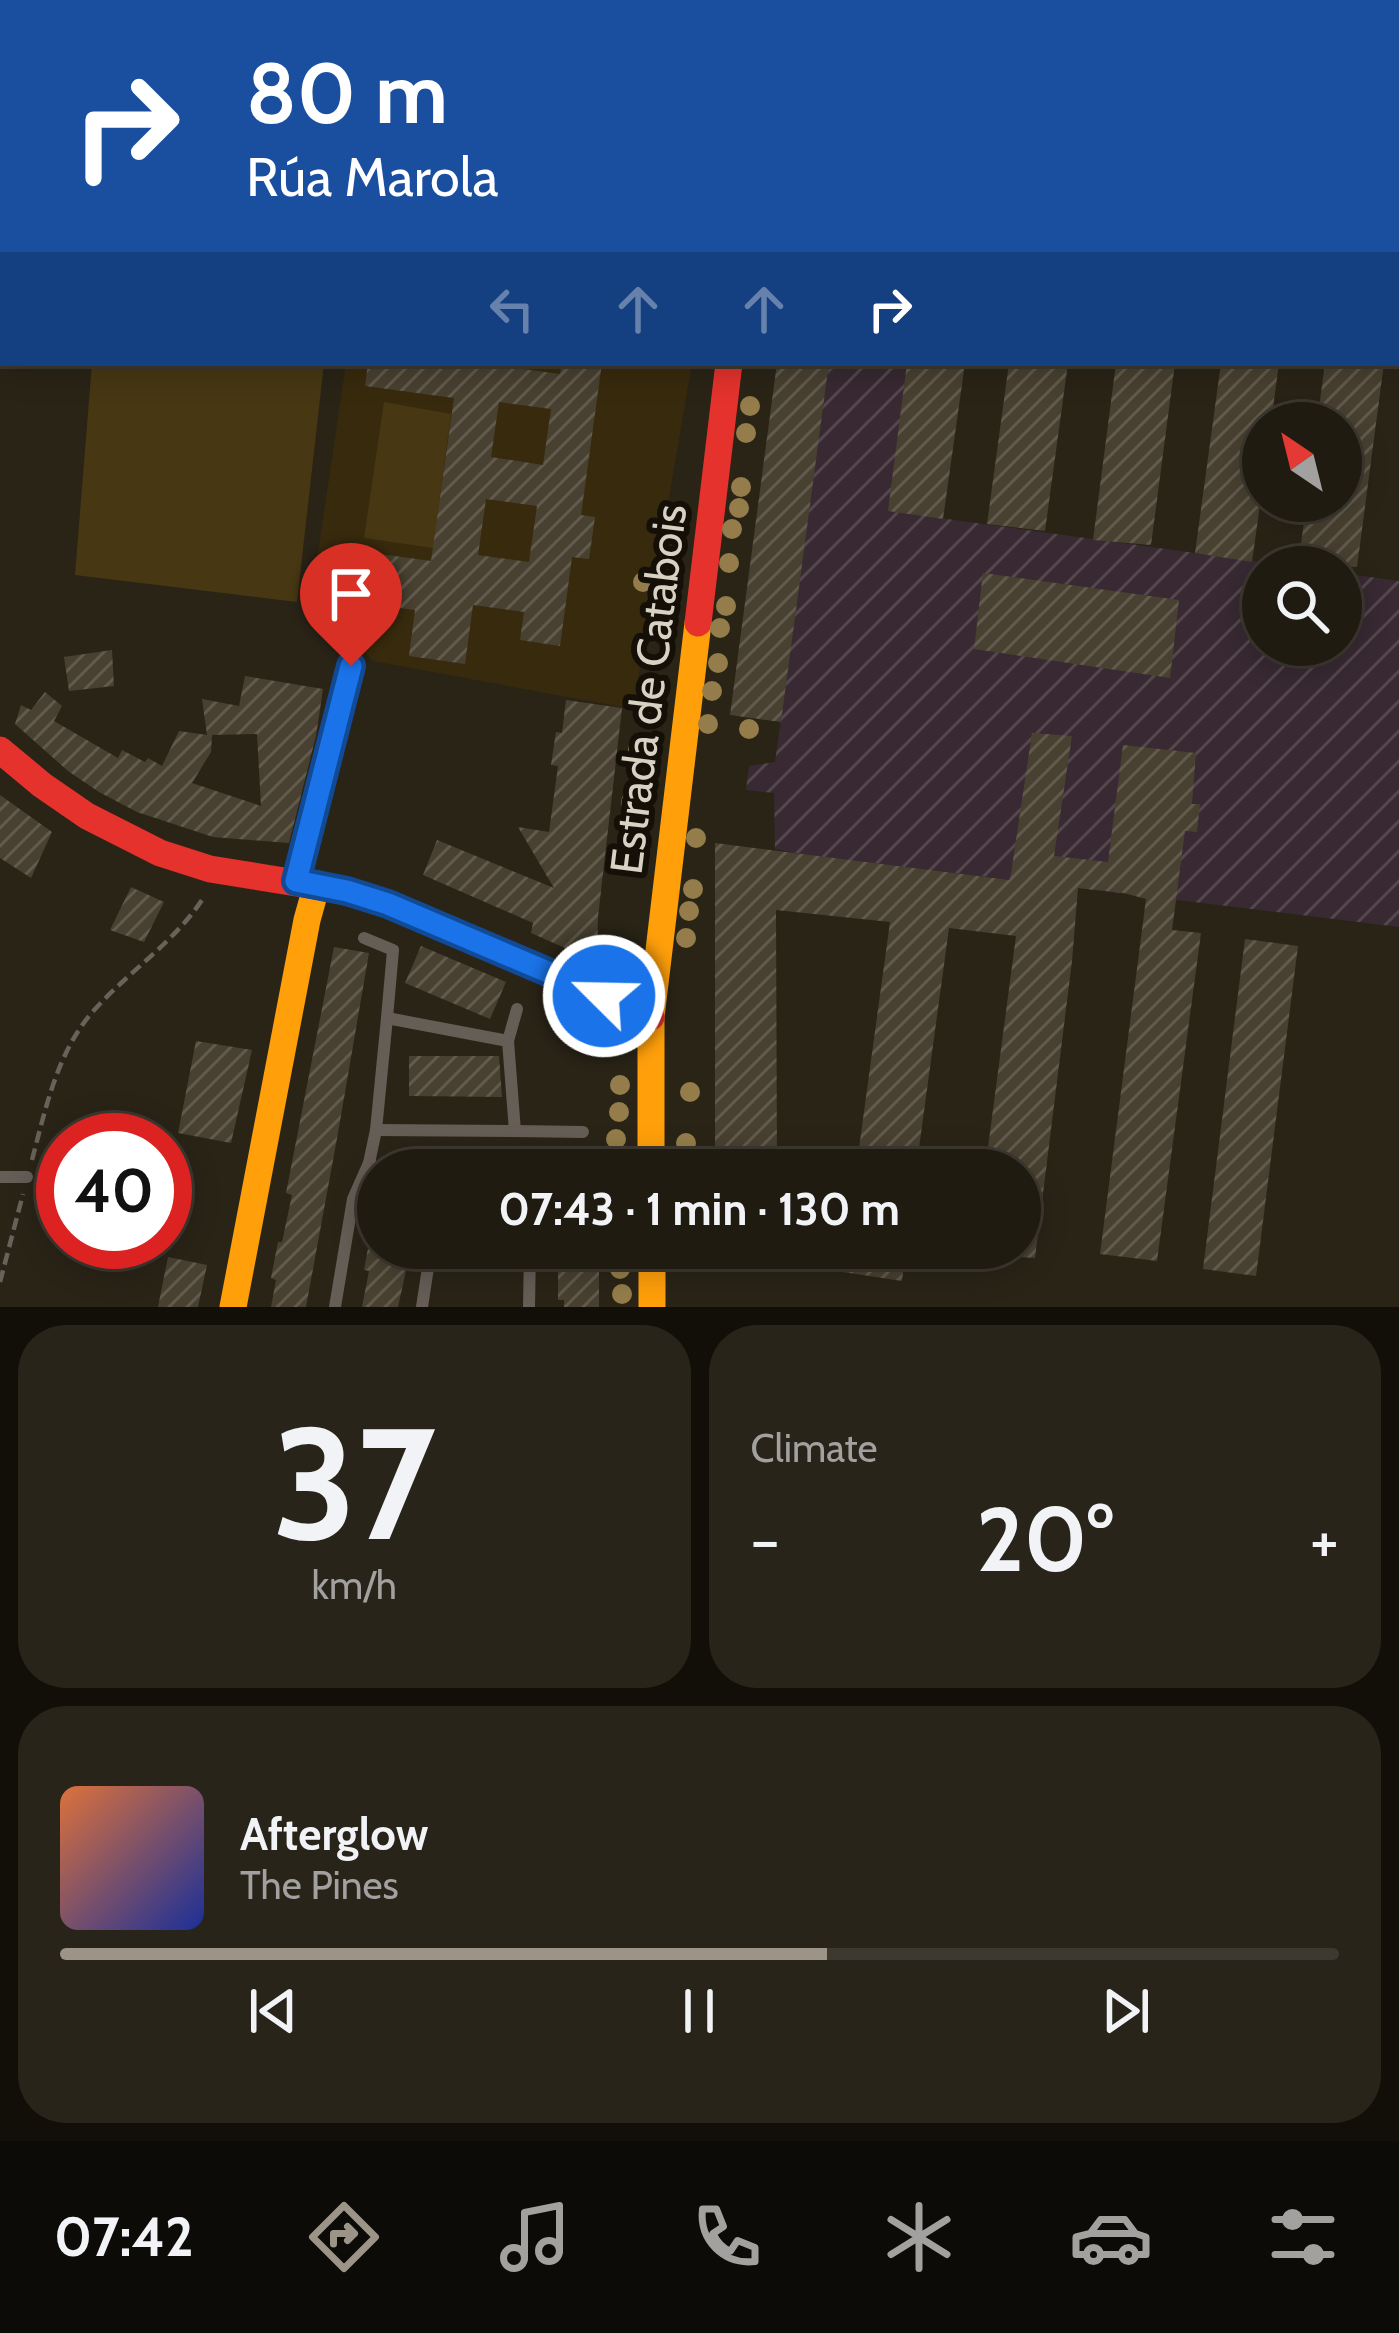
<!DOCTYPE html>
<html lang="en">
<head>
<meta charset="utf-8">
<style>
	:root { --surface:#201b11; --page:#28241a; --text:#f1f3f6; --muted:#a2a19f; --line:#3d3931; --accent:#9b9487 }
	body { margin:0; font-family:Cabin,sans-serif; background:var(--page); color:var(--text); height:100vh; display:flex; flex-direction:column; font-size:45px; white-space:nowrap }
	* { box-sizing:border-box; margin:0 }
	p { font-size:39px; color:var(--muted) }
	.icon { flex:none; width:66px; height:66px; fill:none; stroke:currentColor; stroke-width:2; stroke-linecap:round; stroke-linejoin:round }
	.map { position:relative; height:1307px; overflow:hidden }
	.sheet { display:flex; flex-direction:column; gap:18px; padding:18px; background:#120f09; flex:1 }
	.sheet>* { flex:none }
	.banner { position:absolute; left:0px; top:0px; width:1401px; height:366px; box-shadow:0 6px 30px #0003,0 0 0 3px var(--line); background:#1a4fa0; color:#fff; overflow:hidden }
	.needle { width:78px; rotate:325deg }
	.controls { position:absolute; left:1242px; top:402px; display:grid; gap:24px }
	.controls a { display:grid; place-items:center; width:120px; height:120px; border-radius:50%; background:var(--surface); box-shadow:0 6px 30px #0003,0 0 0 3px var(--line); font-size:60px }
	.speed { position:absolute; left:36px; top:1113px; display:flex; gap:24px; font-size:60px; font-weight:700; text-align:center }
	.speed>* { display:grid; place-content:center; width:156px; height:156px; border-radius:50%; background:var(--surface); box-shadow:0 6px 30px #0003,0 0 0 3px var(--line); line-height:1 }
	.speed .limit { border:18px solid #d22; background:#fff; color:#111 }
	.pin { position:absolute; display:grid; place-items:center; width:102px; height:102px; color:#fff; margin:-123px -51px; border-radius:50% 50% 50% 0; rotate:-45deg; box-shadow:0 0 12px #0007 }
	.pin .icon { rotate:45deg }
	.me { position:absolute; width:132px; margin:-66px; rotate:293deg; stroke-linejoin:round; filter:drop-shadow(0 0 9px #0008) }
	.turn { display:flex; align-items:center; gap:42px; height:252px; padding:0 48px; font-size:54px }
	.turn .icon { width:156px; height:156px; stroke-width:2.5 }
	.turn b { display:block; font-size:84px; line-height:102px }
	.lanes { display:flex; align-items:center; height:114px; padding:0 48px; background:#0003; justify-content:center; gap:60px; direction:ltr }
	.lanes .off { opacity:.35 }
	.big { font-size:90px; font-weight:800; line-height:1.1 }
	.sheet .card { flex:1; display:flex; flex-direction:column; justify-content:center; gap:18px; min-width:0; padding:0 42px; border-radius:48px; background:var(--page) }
	.sheet .dial { align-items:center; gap:0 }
	.dial b { font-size:156px; line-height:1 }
	.song { display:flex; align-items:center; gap:36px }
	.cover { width:144px; height:144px; border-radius:18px; background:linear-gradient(135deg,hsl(20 70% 55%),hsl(230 70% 35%)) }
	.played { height:12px; border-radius:6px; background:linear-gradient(90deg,var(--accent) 60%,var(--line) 60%) }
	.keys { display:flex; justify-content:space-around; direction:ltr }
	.heat { display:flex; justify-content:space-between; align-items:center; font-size:66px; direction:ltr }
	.sheet .tiles { flex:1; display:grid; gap:18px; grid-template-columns:1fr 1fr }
	.card:last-child { grid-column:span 2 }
	.trip { position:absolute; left:357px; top:1149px; width:684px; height:120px; border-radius:60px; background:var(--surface); box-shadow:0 6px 30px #0003,0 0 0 3px var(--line); font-weight:800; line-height:120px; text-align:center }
	.dock { display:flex; height:192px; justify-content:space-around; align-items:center; background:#0d0b07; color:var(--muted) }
	.dock .icon { width:84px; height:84px }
	.dock .on { color:var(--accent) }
	.dock b { font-size:54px; color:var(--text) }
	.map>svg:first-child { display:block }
</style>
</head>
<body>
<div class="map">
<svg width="1399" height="1307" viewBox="0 0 1399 1307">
	<defs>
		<pattern id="industrial-furrows" width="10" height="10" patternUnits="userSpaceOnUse" patternTransform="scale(3)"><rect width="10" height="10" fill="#382932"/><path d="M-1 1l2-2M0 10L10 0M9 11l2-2" fill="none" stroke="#54474e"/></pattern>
		<pattern id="building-hatch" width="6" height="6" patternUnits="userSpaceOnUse" patternTransform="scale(3)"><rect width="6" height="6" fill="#484131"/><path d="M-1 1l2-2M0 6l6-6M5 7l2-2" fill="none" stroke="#625b4d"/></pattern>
	</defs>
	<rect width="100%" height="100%" fill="#2a2417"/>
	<polygon fill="#382a0d" points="346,363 692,363 633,709 373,661 312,593"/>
	<polygon fill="url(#industrial-furrows)" points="829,363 907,363 889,511 1297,567 1263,567 1263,645 1341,645 1341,573 1399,581 1399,927 806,855 775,849 774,793 746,790 749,766 775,762"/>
	<g fill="#473713">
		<polygon points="92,363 324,363 297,602 75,575"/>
		<polygon points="384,402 451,414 433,548 364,538"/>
	</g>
	<g fill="url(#building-hatch)" fill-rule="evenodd">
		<path d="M368 363H509L508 367 560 374 562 363H602L581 515 595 517 589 559 572 557 560 646 520 640 524 612 473 605 465 664 409 656 415 610 344 601 351 550 431 561 454 398 365 386ZM499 402 551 409 543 465 491 457ZM486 499 537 506 529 562 478 555Z"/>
		<polygon points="777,363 829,363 781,722 730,715"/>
		<polygon points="907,363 965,363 943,519 888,511"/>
		<polygon points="1009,363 1068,363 1045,531 987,524"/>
		<polygon points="1116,363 1175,363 1151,545 1093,540"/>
		<polygon points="1221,363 1279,363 1271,423 1263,423 1263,483 1252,562 1195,553"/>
		<polygon points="1325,363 1384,363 1357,567 1298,565 1307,501 1341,501 1341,423 1317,423"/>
		<polygon points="983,573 1179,600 1170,678 974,649"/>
		<polygon points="112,650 114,686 69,691 64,657"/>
		<path d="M245 676 323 689 316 736 289 843 213 837 137 812 99 792 68 771 15 724 21 705 31 710 45 692 62 706 54 721 118 758 122 750 145 762 148 758 162 766 179 731 207 735 202 699 239 706ZM257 734 261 806 192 783 211 752 212 735H208Z"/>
		<polygon points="566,700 622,708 598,917 597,962 531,933 533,923 423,875 437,840 554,888 518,827 549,832 558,766 551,765 556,732 562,733"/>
		<polygon points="1032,733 1072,736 1054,856 1108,862 1123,745 1196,753 1192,804 1200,804 1197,832 1185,831 1172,930 1201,933 1157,1261 1100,1254 1146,899 1124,893 1078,888 1072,961 1035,1258 1020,1257 1020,1170 985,1170 1016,936 949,928 916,1170 856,1170 890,922 776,910 777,1170 715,1170 715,843 1010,880"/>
		<polygon points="0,795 52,832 31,878 0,858"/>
		<polygon points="131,887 164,902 144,942 110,930"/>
		<polygon points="1245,939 1298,946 1256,1276 1203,1269"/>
		<polygon points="421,946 506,982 490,1019 405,983"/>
		<polygon points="334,947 369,953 338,1133 306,1307 271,1307 276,1280 271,1278 278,1242 282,1242 292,1195 286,1193"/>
		<polygon points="196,1041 252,1050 231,1143 178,1133"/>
		<polygon points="409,1056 499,1056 502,1097 409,1096"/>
		<polygon points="368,1248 411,1248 398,1307 362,1307 369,1271 364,1270"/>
		<polygon points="565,1248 599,1248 599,1307 564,1307 564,1300 558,1300 558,1261 565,1261"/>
		<polygon points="846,1248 906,1248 902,1281 843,1272"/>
		<polygon points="168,1257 207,1265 198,1307 158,1307"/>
	</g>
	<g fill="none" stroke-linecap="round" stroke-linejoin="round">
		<g stroke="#68625b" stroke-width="4.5" stroke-dasharray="12 6" stroke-linecap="butt">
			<path d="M32 1160C46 1107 58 1048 97 1007 131 970 174 942 202 900"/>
			<polyline points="0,1282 23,1194"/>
		</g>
		<g stroke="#655d56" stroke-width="12">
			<polyline points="364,938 393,950 387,1018"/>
			<polyline points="376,1130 515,1131 508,1041"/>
			<polyline points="515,1131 583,1132"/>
			<polyline points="369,1163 376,1130 387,1018 508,1041 517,1009"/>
			<polyline points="0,1177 27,1177"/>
			<polyline points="335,1307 353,1199 369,1163 379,1170"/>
			<polyline points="422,1307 431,1248"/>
			<polyline points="529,1307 530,1248"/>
		</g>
		<g stroke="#655d56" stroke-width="24">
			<polyline points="832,0 835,3"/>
			<polyline points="508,3 509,0"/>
			<polyline points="1322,3 1323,0"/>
			<polyline points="1398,115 1399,115"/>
			<polyline points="296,881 351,666"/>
		</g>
		<polyline stroke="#30b455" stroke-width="27" points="775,3 776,0"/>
		<g stroke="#ff9f0a" stroke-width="27">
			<polyline points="651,1170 651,1017 698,623"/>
			<polyline points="652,1248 652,1307"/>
			<polyline points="233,1307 307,920 317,884"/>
		</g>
		<g stroke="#e5322d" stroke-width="27">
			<polyline points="420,0 422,3"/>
			<polyline points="698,623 729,363"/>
			<polyline points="0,750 42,785 87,816 160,853 210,869 334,889 383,902 651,1017"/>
		</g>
	</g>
	<g fill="#947d4a">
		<circle cx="750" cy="406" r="10"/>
		<circle cx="746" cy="433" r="10"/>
		<circle cx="741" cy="487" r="10"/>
		<circle cx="739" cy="508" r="10"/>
		<circle cx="732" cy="529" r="10"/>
		<circle cx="729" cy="563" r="10"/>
		<circle cx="643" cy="582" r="10"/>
		<circle cx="726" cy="606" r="10"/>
		<circle cx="720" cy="628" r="10"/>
		<circle cx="718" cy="663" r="10"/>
		<circle cx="712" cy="691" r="10"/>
		<circle cx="708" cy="724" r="10"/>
		<circle cx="749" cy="729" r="10"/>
		<circle cx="638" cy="749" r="10"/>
		<circle cx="631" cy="802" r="10"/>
		<circle cx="696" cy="838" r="10"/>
		<circle cx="693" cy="889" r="10"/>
		<circle cx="689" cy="911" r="10"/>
		<circle cx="686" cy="938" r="10"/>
		<circle cx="620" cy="1085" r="10"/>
		<circle cx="690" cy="1092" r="10"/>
		<circle cx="619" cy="1112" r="10"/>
		<circle cx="616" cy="1139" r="10"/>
		<circle cx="686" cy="1143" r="10"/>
		<circle cx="620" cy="1269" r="10"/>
		<circle cx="622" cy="1294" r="10"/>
	</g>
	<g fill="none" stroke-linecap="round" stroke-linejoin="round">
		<defs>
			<polyline id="route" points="351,666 296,881 347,891 388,904 604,996"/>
		</defs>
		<use href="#route" stroke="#114b97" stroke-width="30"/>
		<use href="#route" stroke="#1a73e8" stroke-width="21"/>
	</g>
	<g text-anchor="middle" stroke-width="12" stroke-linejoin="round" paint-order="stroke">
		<g font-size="45" fill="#d8d1c4" stroke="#151007">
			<text transform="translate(648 689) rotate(-83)" y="16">Estrada de Catabois</text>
		</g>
	</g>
</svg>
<div class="controls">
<a><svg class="needle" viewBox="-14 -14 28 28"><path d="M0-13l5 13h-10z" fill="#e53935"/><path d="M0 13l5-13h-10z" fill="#a2a19f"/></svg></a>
<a><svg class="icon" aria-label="search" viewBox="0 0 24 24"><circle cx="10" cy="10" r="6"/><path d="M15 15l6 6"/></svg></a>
</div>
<div class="speed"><div class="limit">40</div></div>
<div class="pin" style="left:351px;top:666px;background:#d93025"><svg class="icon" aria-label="arrive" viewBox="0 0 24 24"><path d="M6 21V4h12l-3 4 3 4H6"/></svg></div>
<svg class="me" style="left:604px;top:996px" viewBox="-20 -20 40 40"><circle r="17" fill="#1a73e8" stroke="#fff" stroke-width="3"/><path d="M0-11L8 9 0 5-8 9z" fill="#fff"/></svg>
<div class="trip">07:43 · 1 min · 130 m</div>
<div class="banner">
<div class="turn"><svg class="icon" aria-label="right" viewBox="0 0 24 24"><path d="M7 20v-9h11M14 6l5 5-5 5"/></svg><div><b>80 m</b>Rúa Marola</div></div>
<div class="lanes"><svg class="icon off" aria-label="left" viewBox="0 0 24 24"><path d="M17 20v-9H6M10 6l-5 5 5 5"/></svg><svg class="icon off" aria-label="ahead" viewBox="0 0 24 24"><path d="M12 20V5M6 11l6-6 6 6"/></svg><svg class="icon off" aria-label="ahead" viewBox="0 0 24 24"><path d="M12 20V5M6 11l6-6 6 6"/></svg><svg class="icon" aria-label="right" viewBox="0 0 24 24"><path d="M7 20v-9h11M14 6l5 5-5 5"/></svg></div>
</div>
</div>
<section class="sheet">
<div class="tiles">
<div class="card dial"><b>37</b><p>km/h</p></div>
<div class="card"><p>Climate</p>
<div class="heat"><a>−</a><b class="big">20°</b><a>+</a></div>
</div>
<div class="card">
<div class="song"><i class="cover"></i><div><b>Afterglow</b><p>The Pines</p></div></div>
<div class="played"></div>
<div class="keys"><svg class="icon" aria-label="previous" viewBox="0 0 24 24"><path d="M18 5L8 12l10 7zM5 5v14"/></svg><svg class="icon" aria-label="pause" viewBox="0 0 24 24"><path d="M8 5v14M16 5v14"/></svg><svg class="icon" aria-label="next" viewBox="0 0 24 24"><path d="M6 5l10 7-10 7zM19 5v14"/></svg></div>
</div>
</div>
</section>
<nav class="dock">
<b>07:42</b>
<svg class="icon on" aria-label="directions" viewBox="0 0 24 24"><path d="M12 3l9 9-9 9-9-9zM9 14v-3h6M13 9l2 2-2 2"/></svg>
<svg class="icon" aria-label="music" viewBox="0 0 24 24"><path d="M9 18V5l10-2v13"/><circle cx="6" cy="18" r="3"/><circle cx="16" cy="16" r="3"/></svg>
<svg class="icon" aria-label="phone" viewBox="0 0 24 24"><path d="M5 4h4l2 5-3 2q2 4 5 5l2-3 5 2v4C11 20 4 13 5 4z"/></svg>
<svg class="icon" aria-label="climate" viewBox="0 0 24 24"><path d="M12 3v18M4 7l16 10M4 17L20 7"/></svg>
<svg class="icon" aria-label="car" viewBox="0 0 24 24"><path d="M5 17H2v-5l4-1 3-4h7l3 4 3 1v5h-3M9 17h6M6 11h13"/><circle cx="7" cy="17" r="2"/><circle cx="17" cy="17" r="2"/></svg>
<svg class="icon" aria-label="filters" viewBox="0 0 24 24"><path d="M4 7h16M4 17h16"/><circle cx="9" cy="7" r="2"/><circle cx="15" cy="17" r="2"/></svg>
</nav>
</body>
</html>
